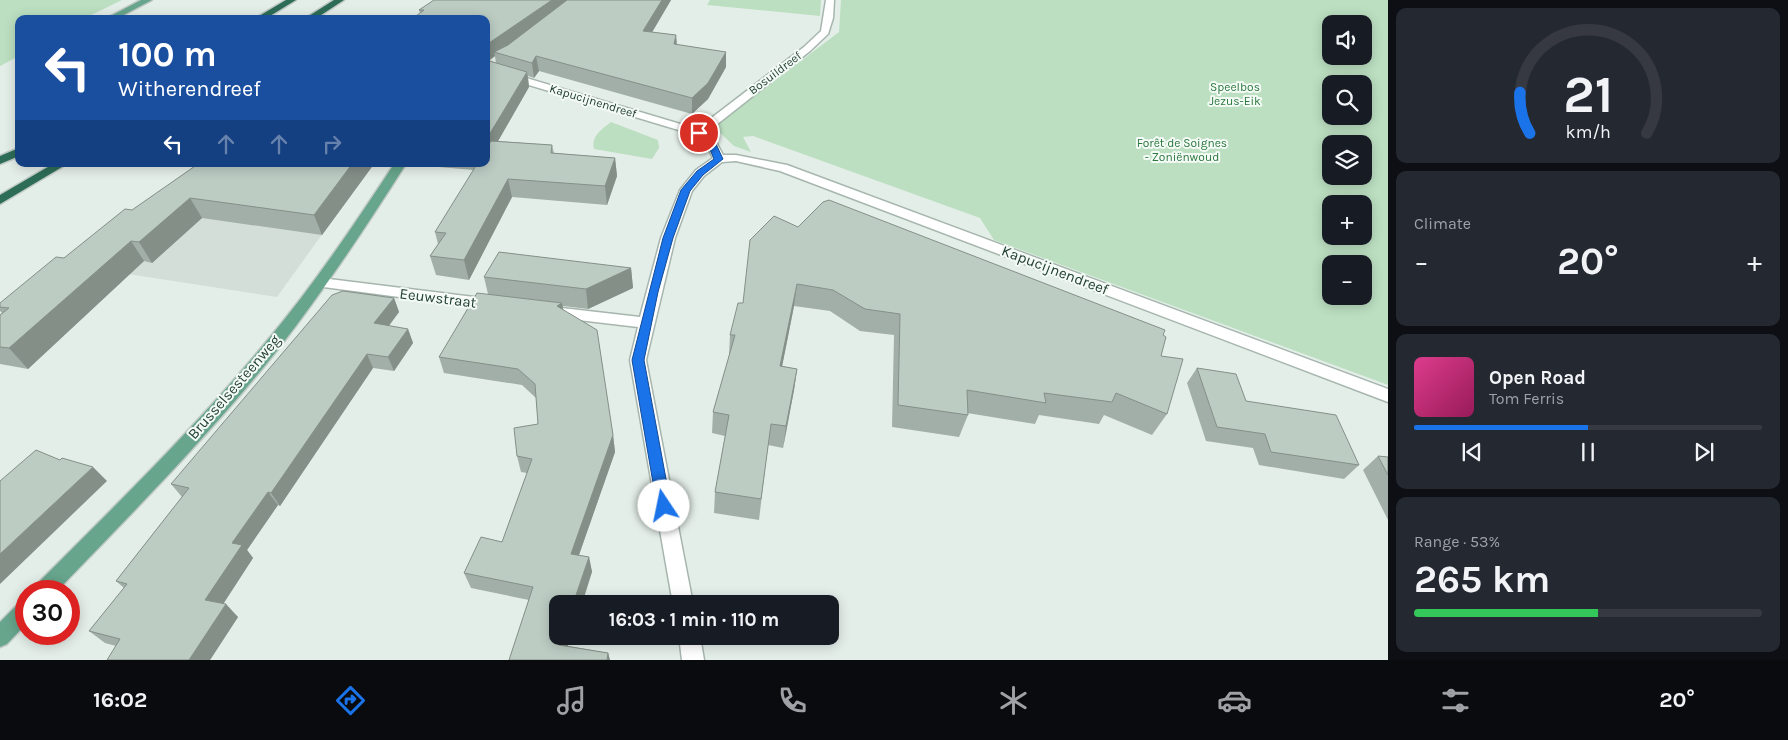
<!DOCTYPE html>
<html lang="en">
<head>
<meta charset="utf-8">
<style>
	:root { --surface:#171b24; --page:#242831; --text:#f1f3f6; --muted:#9ea1a6; --line:#363941; --accent:#1a73e8 }
	body { margin:0; font-family:Karla,sans-serif; background:var(--page); color:var(--text); height:100vh; display:flex; flex-direction:column; font-size:19px; white-space:nowrap }
	* { box-sizing:border-box; margin:0 }
	p { font-size:16px; color:var(--muted) }
	.icon { flex:none; width:28px; height:28px; fill:none; stroke:currentColor; stroke-width:2; stroke-linecap:round; stroke-linejoin:round }
	.map { position:relative; flex:1; overflow:hidden }
	.sheet { display:flex; flex-direction:column; gap:8px; padding:8px; background:#0d0f14; width:400px }
	.sheet>* { flex:none }
	.hud { position:absolute; left:15px; top:15px; width:475px; height:152px; border-radius:10px; box-shadow:0 2px 12px #0003; background:#1a4fa0; color:#fff; overflow:hidden }
	.tools { position:absolute; left:1322px; top:15px; display:grid; gap:10px }
	.tools a { display:grid; place-items:center; width:50px; height:50px; border-radius:10px; background:var(--surface); box-shadow:0 2px 12px #0003; font-size:25px }
	.speed { position:absolute; left:15px; top:580px; display:flex; gap:10px; font-size:25px; font-weight:700; text-align:center }
	.speed>* { display:grid; place-content:center; width:65px; height:65px; border-radius:50%; background:var(--surface); box-shadow:0 2px 12px #0003; line-height:1 }
	.speed .limit { border:8px solid #d22; background:#fff; color:#111 }
	.pin { position:absolute; display:grid; place-items:center; width:42px; height:42px; color:#fff; margin:-21px; border:2px solid #fff; border-radius:50%; box-shadow:0 1px 5px #0007 }
	.me { position:absolute; width:55px; margin:-28px; rotate:349deg; stroke-linejoin:round; filter:drop-shadow(0 0 4px #0008) }
	.turn { display:flex; align-items:center; gap:18px; height:105px; padding:0 20px; font-size:22px }
	.turn .icon { width:65px; height:65px; stroke-width:2.5 }
	.turn b { display:block; font-size:35px; line-height:42px }
	.lanes { display:flex; align-items:center; height:48px; padding:0 20px; background:#0003; justify-content:center; gap:25px; direction:ltr }
	.lanes .off { opacity:.35 }
	.big { font-size:38px; font-weight:700; line-height:1.1 }
	.sheet .tile { flex:1; display:flex; flex-direction:column; justify-content:center; gap:8px; min-width:0; padding:0 18px; border-radius:10px; background:var(--page) }
	.sheet .dial { align-items:center; gap:0 }
	.dial svg { height:130px; overflow:visible; fill:none; stroke:var(--line); stroke-width:7; stroke-linecap:round; text-anchor:middle }
	.dial text { fill:var(--text); stroke:none }
	.song { display:flex; align-items:center; gap:15px }
	.cover { width:60px; height:60px; border-radius:8px; background:linear-gradient(135deg,hsl(330 70% 55%),hsl(330 70% 35%)) }
	.played { height:5px; border-radius:2px; background:linear-gradient(90deg,var(--accent) 50%,var(--line) 50%) }
	.keys { display:flex; justify-content:space-around; direction:ltr }
	.heat { display:flex; justify-content:space-between; align-items:center; font-size:28px; direction:ltr }
	.charge { height:8px; border-radius:4px; background:linear-gradient(90deg,#34c759 53%,var(--line) 0) }
	.trip { position:absolute; left:549px; top:595px; width:290px; height:50px; border-radius:10px; background:var(--surface); box-shadow:0 2px 12px #0003; font-weight:700; line-height:50px; text-align:center }
	.tabs { display:flex; height:80px; justify-content:space-around; align-items:center; background:#090b0e; color:var(--muted) }
	.tabs .icon { width:35px; height:35px }
	.tabs .selected { color:var(--accent) }
	.tabs b { font-size:22px; color:var(--text) }
	main { display:flex; flex:1; min-height:0 }
	.map>svg:first-child { display:block }
</style>
</head>
<body>
<main>
<div class="map">
<svg width="1388" height="660" viewBox="0 0 1388 660">
	<rect width="100%" height="100%" fill="#e4eee8"/>
	<polygon fill="#d2ded7" points="370,168 277,297 76,266 145,212"/>
	<g fill="#bcdfc1" fill-rule="evenodd">
		<polygon points="0,0 122,0 83,19 19,19 19,56 0,66"/>
		<polygon points="710,0 821,0 820,16 707,5"/>
		<path d="M841 0H1388V385L994 240 980 218 753 136 743 137 751 152 734 146 714 127 839 32ZM1331 24H1364V56H1331ZM1331 84H1364V116H1331ZM1331 144H1364V176H1331ZM1331 204H1364V236H1331ZM1331 264H1364V296H1331Z"/>
		<path d="M611 122 658 140 659 148 652 159 594 149C591 136 602 129 611 122Z"/>
	</g>
	<g fill="none" stroke-linecap="round" stroke-linejoin="round">
		<defs>
			<g id="minor">
				<polygon points="826,0 834,0 833,18 828,34 810,51 706,133 716,142 723,155 736,155 787,165 1388,389 1388,402 780,171 736,161 722,162 704,176 692,191 675,238 646,360 693,604 673,604 630,360 638,327 553,317 546,312 553,307 640,317 661,238 680,190 696,170 713,158 707,146 695,135 486,72 486,66 697,129 804,47 821,31"/>
				<polygon points="321,278 490,299 497,304 490,309 316,286 314,283 316,280"/>
				<polygon points="679,636 700,636 704,660 682,660"/>
			</g>
			<g id="major">
				<polygon points="141,0 152,0 116,19 105,19"/>
				<path d="M394 164H406C366 227 325 289 279 348 211 434 133 512 57 591H34L37 584C115 506 195 428 266 342 313 286 354 225 394 164Z"/>
				<polygon points="26,600 26,624 7,644 0,647 0,622 19,603"/>
			</g>
			<g id="highway">
				<polygon points="286,0 296,0 265,19 254,19"/>
				<polygon points="334,0 344,0 315,19 304,19"/>
				<polygon points="19,148 19,156 0,164 0,156"/>
				<polygon points="53,164 67,164 0,204 0,195"/>
			</g>
		</defs>
		<use href="#minor" stroke="#a6b6ae" stroke-width="3"/>
		<use href="#major" stroke="#c1cac6" stroke-width="3"/>
		<use href="#highway" stroke="#c1cac6" stroke-width="3"/>
		<use href="#minor" fill="#fff" fill-rule="evenodd"/>
		<use href="#major" fill="#67a58c" fill-rule="evenodd"/>
		<use href="#highway" fill="#2d6d57" fill-rule="evenodd"/>
	</g>
	<g fill="#a2afa8" fill-rule="evenodd">
		<path d="M434 0H671L652 32 676 35 677 45 726 52V67L708 99 692 114 539 71 534 78 528 76 529 87 498 141 552 145 554 153 615 158 617 176 607 205 512 197 469 280 436 275 430 256 438 244 435 232 474 170 427 166V164H486V19L420 13 419 10ZM495 56 496 63 489 61Z"/>
		<polygon points="198,164 374,164 322,235 202,218 152,263 144,261 28,369 0,364 0,315 2,313 0,311 0,303"/>
		<polygon points="798,227 1163,335 1161,356 1167,414 1152,435 1104,415 1099,424 1039,415 1035,424 967,413 968,415 959,437 892,427 894,335 860,331 830,311 794,306 782,366 797,369 794,390 783,448 768,445 759,520 714,513 715,492 725,436 712,433 713,412 729,356 730,335 743,303"/>
		<polygon points="631,268 633,288 588,309 563,306 563,309 613,435 615,452 579,555 589,557 592,572 558,636 571,636 568,646 608,653 610,660 509,660 529,600 471,588 464,573 502,542 527,473 521,472 517,456 538,424 536,398 522,385 444,373 439,357 488,294 484,277"/>
		<polygon points="394,298 399,312 389,326 408,329 413,343 394,371 373,368 280,506 278,505 247,550 253,558 223,604 238,617 210,660 107,660 116,646 105,643 89,631 124,588 116,581 182,497 171,484"/>
		<polygon points="1197,368 1246,401 1359,465 1344,479 1259,465 1253,448 1206,441 1187,383"/>
		<polygon points="1378,456 1388,457 1388,520 1363,470"/>
	</g>
	<g fill="#848f88">
		<polygon points="552,0 573,0 499,54 494,52 495,56 486,62 486,45"/>
		<polygon points="662,0 671,0 644,46 643,31"/>
		<polygon points="676,35 677,49 674,44"/>
		<polygon points="726,52 726,67 708,99 692,114 692,98"/>
		<polygon points="536,56 539,71 534,78 532,63"/>
		<polygon points="527,72 529,87 486,162 486,140"/>
		<polygon points="615,158 617,176 607,205 605,186"/>
		<polygon points="352,164 374,164 322,235 314,215"/>
		<polygon points="508,179 512,197 469,280 464,260"/>
		<polygon points="190,198 202,218 152,263 139,242"/>
		<polygon points="131,241 144,261 28,369 9,348"/>
		<polygon points="631,268 633,288 588,309 586,289"/>
		<polygon points="797,284 794,306 778,387 780,366"/>
		<polygon points="394,298 399,312 380,337 374,323"/>
		<polygon points="562,303 565,320 557,306"/>
		<polygon points="408,329 413,343 394,371 388,357"/>
		<polygon points="367,354 373,368 280,506 271,493"/>
		<polygon points="797,369 794,390 783,448 786,426"/>
		<polygon points="613,435 615,452 574,569 571,554"/>
		<polygon points="93,467 107,481 0,584 0,554"/>
		<polygon points="268,492 278,505 247,550 253,558 218,612 205,600 232,543"/>
		<polygon points="589,557 592,572 582,604 573,604"/>
		<polygon points="226,604 238,617 210,660 189,660"/>
		<polygon points="562,636 571,636 564,658 559,645"/>
		<polygon points="608,653 610,660 607,660"/>
	</g>
	<g fill="#bcccc3" stroke="#848f88">
		<polygon points="434,0 552,0 486,45 486,19 412,19 424,10 419,10"/>
		<polygon points="567,0 662,0 643,31 676,35 674,44 726,52 708,83 692,98 536,56 532,63 494,52 508,45"/>
		<polygon points="486,60 527,72 486,140"/>
		<polygon points="491,141 552,145 551,153 615,158 605,186 508,179 464,260 430,256 446,233 435,232 477,164 486,164 486,149"/>
		<polygon points="198,164 352,164 314,215 190,198 139,242 131,241 9,348 0,347 0,315 9,308 0,307 0,303 56,257 64,258 125,209 132,210"/>
		<polygon points="829,200 1165,330 1163,335 1166,337 1161,356 1183,359 1167,414 1116,393 1112,402 1044,393 1046,403 967,390 968,415 898,405 900,314 865,309 833,290 797,284 780,366 797,369 786,426 771,424 761,499 715,492 729,415 713,412 735,335 730,335 738,303 743,303 750,240 774,216 798,227 823,202"/>
		<polygon points="499,252 631,268 586,289 484,277"/>
		<polygon points="343,291 394,298 374,323 408,329 388,357 367,354 271,493 268,492 232,543 242,545 205,600 226,604 189,660 107,660 120,639 89,631 127,584 116,581 189,488 171,484 332,295"/>
		<polygon points="477,293 562,303 557,306 597,330 613,435 571,554 589,557 573,604 558,604 558,636 562,636 559,645 608,653 607,660 509,660 533,587 464,573 481,537 502,542 532,459 517,456 514,428 538,424 535,384 518,369 439,357"/>
		<polygon points="1197,368 1236,374 1246,401 1336,415 1359,465 1271,452 1265,434 1217,427"/>
		<polygon points="36,450 60,460 62,458 93,467 0,554 0,481"/>
		<polygon points="1378,456 1388,457 1388,475"/>
	</g>
	<polygon fill="#1a73e8" stroke="#114b97" points="696,132 702,132 715,142 723,159 703,175 690,191 673,238 658,292 644,360 671,506 669,511 664,512 659,511 657,506 632,360 663,238 681,190 697,171 714,159 708,145 696,135"/>
	<g text-anchor="middle" stroke-width="4" stroke-linejoin="round" paint-order="stroke">
		<g font-size="12" fill="#224034" stroke="#f4faf6">
			<text transform="translate(775 73) rotate(-37)" y="4">Bosuildreef</text>
			<text transform="translate(593 101) rotate(17)" y="4">Kapucijnendreef</text>
		</g>
		<g font-size="12" fill="#2b783e" stroke="#f4faf6">
			<text x="1235" y="91">Speelbos<tspan x="1235" dy="14">Jezus-Eik</tspan></text>
			<text x="1182" y="147">Forêt de Soignes<tspan x="1182" dy="14">- Zoniënwoud</tspan></text>
		</g>
		<g font-size="15" fill="#224034" stroke="#f4faf6">
			<text transform="translate(1055 270) rotate(21)" y="5">Kapucijnendreef</text>
			<text transform="translate(438 298) rotate(7)" y="5">Eeuwstraat</text>
			<text transform="translate(234 387) rotate(-49)" y="5">Brusselsesteenweg</text>
		</g>
	</g>
</svg>
<div class="tools">
<a><svg class="icon" aria-label="sound" viewBox="0 0 24 24"><path d="M4 9h4l5-4v14l-5-4H4zM17 9q2 3 0 6"/></svg></a>
<a><svg class="icon" aria-label="search" viewBox="0 0 24 24"><circle cx="10" cy="10" r="6"/><path d="M15 15l6 6"/></svg></a>
<a><svg class="icon" aria-label="layers" viewBox="0 0 24 24"><path d="M12 4l9 5-9 5-9-5zM3 14l9 5 9-5"/></svg></a>
<a>+</a>
<a>−</a>
</div>
<div class="speed"><div class="limit">30</div></div>
<div class="pin" style="left:699px;top:133px;background:#d93025"><svg class="icon" aria-label="arrive" viewBox="0 0 24 24"><path d="M6 21V4h12l-3 4 3 4H6"/></svg></div>
<svg class="me" style="left:664px;top:506px" viewBox="-20 -20 40 40"><circle r="19" fill="#fff"/><path d="M0-13L10 11 0 6-10 11z" fill="#1a73e8"/></svg>
<div class="trip">16:03 · 1 min · 110 m</div>
<div class="hud">
<div class="turn"><svg class="icon" aria-label="left" viewBox="0 0 24 24"><path d="M17 20v-9H6M10 6l-5 5 5 5"/></svg><div><b>100 m</b>Witherendreef</div></div>
<div class="lanes"><svg class="icon" aria-label="left" viewBox="0 0 24 24"><path d="M17 20v-9H6M10 6l-5 5 5 5"/></svg><svg class="icon off" aria-label="ahead" viewBox="0 0 24 24"><path d="M12 20V5M6 11l6-6 6 6"/></svg><svg class="icon off" aria-label="ahead" viewBox="0 0 24 24"><path d="M12 20V5M6 11l6-6 6 6"/></svg><svg class="icon off" aria-label="right" viewBox="0 0 24 24"><path d="M7 20v-9h11M14 6l5 5-5 5"/></svg></div>
</div>
</div>
<section class="sheet">
<div class="tile dial"><svg viewBox="0 0 100 80">
<path d="M14 69A42 42 0 1 1 86 69"/>
<path d="M14 69A42 42 0 0 1 8 44" stroke="#1a73e8"/>
<text x="50" y="56" font-size="32" font-weight="700">21</text>
<text x="50" y="72" font-size="11">km/h</text>
</svg></div>
<div class="tile"><p>Climate</p>
<div class="heat"><a>−</a><b class="big">20°</b><a>+</a></div>
</div>
<div class="tile">
<div class="song"><i class="cover"></i><div><b>Open Road</b><p>Tom Ferris</p></div></div>
<div class="played"></div>
<div class="keys"><svg class="icon" aria-label="previous" viewBox="0 0 24 24"><path d="M18 5L8 12l10 7zM5 5v14"/></svg><svg class="icon" aria-label="pause" viewBox="0 0 24 24"><path d="M8 5v14M16 5v14"/></svg><svg class="icon" aria-label="next" viewBox="0 0 24 24"><path d="M6 5l10 7-10 7zM19 5v14"/></svg></div>
</div>
<div class="tile"><p>Range · 53%</p><b class="big">265 km</b><div class="charge"></div></div>
</section>
</main>
<nav class="tabs">
<b>16:02</b>
<svg class="icon selected" aria-label="directions" viewBox="0 0 24 24"><path d="M12 3l9 9-9 9-9-9zM9 14v-3h6M13 9l2 2-2 2"/></svg>
<svg class="icon" aria-label="music" viewBox="0 0 24 24"><path d="M9 18V5l10-2v13"/><circle cx="6" cy="18" r="3"/><circle cx="16" cy="16" r="3"/></svg>
<svg class="icon" aria-label="phone" viewBox="0 0 24 24"><path d="M5 4h4l2 5-3 2q2 4 5 5l2-3 5 2v4C11 20 4 13 5 4z"/></svg>
<svg class="icon" aria-label="climate" viewBox="0 0 24 24"><path d="M12 3v18M4 7l16 10M4 17L20 7"/></svg>
<svg class="icon" aria-label="car" viewBox="0 0 24 24"><path d="M5 17H2v-5l4-1 3-4h7l3 4 3 1v5h-3M9 17h6M6 11h13"/><circle cx="7" cy="17" r="2"/><circle cx="17" cy="17" r="2"/></svg>
<svg class="icon" aria-label="filters" viewBox="0 0 24 24"><path d="M4 7h16M4 17h16"/><circle cx="9" cy="7" r="2"/><circle cx="15" cy="17" r="2"/></svg>
<b>20°</b>
</nav>
</body>
</html>
